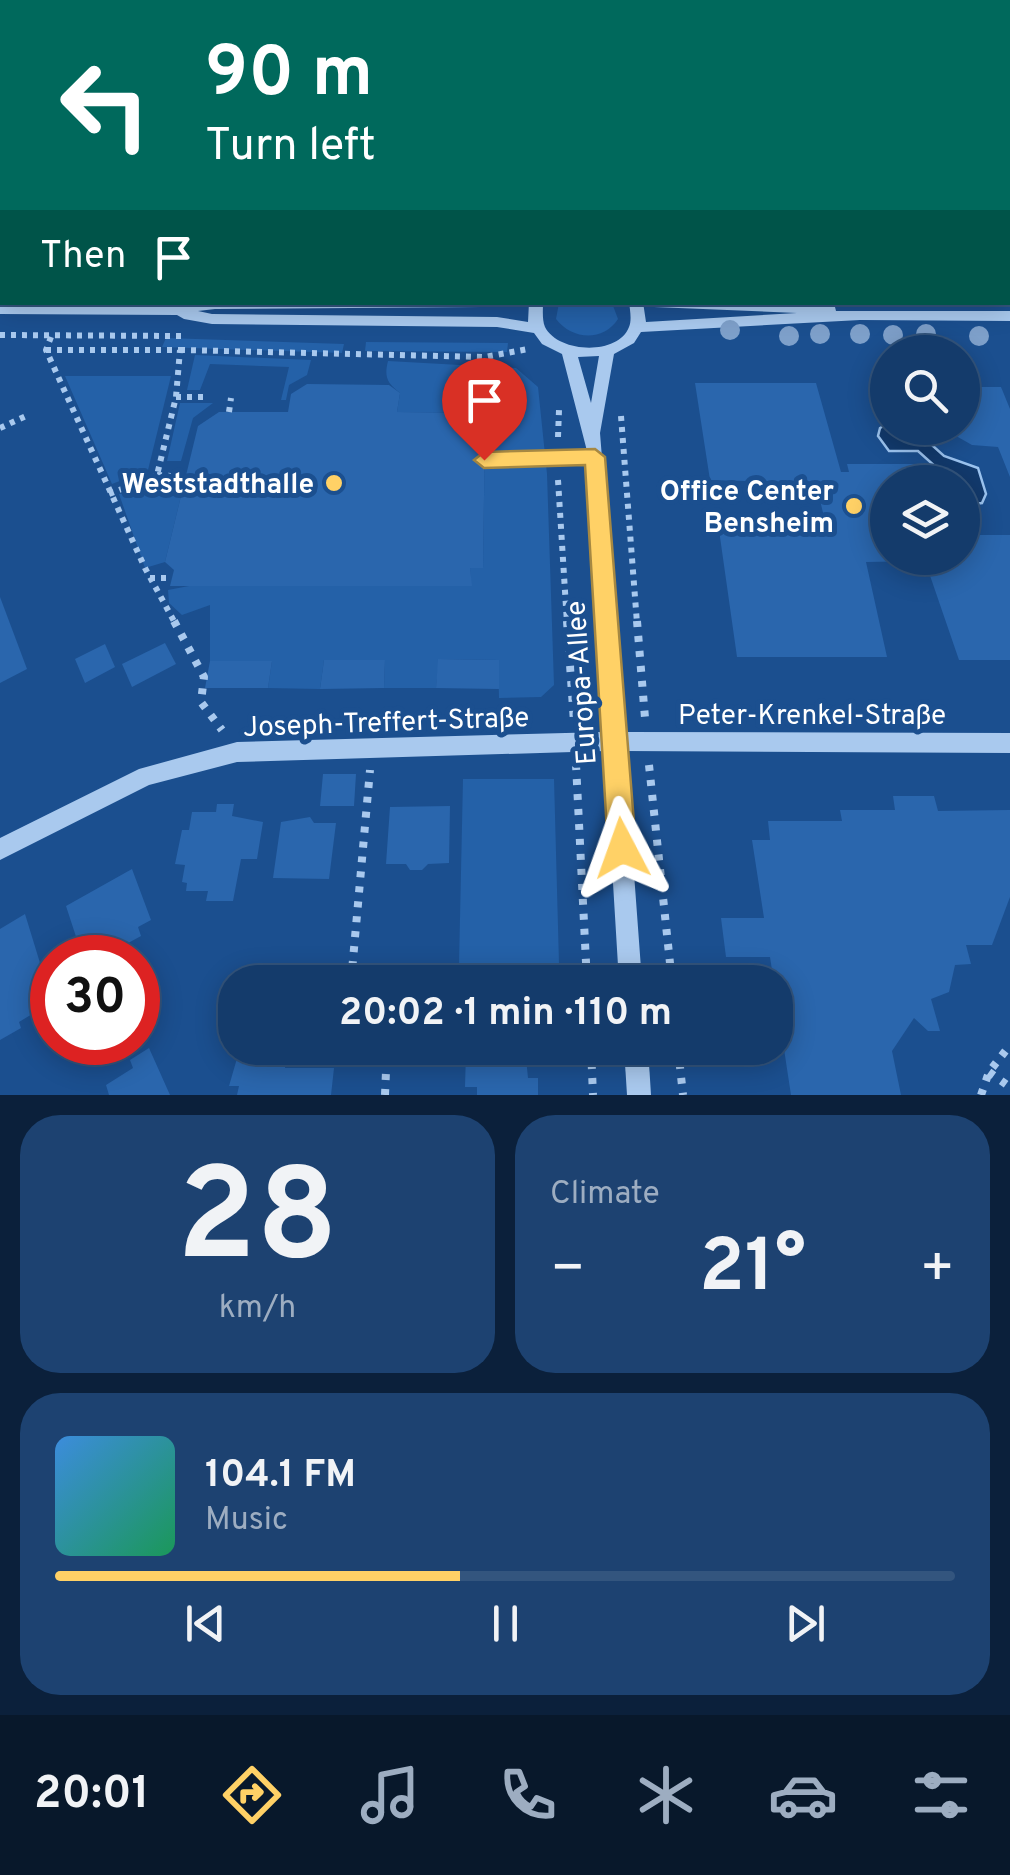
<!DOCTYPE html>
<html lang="en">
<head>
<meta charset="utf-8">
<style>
	:root { --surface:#143b6b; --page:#1d4271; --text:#f1f3f6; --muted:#9dadc1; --line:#33557e; --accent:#ffd166 }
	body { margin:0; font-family:Overpass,sans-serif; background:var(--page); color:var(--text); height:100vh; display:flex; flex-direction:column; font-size:38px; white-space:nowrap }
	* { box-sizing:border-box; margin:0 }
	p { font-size:32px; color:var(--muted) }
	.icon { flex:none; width:55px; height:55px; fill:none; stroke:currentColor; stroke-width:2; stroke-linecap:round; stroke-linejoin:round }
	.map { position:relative; height:1095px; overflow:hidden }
	.details { display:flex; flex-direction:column; gap:20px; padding:20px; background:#0b203b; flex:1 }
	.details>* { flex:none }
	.banner { position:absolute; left:0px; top:0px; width:1010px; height:305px; box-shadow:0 5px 25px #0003,0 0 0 2px var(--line); background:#00695c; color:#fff; overflow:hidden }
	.fabs { position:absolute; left:870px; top:335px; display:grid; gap:20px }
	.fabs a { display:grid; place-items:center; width:110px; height:110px; border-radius:50%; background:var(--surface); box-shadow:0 5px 25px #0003,0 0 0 2px var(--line); font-size:50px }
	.speed { position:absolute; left:30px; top:935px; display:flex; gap:20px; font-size:50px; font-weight:700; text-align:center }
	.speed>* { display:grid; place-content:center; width:130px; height:130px; border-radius:50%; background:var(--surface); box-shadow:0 5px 25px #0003,0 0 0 2px var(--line); line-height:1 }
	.speed .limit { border:15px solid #d22; background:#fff; color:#111 }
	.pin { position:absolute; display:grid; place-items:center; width:85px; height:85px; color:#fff; margin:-102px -42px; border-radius:50% 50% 50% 0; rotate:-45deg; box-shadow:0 0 10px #0007 }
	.pin .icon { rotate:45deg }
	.me { position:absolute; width:110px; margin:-55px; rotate:356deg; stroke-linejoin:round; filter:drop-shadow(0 0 8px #0008) }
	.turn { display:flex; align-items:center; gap:35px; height:210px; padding:0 40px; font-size:45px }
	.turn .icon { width:130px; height:130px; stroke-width:2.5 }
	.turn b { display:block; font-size:70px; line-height:85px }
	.then { display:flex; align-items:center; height:95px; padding:0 40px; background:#0003; gap:20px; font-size:38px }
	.big { font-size:75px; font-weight:700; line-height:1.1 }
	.details .widget { flex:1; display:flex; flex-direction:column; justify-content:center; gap:15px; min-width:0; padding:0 35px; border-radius:40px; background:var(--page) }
	.details .dial { align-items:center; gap:0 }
	.dial b { font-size:130px; line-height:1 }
	.song { display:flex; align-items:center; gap:30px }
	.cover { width:120px; height:120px; border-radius:15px; background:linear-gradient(135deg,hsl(210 70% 55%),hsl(150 70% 35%)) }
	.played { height:10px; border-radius:5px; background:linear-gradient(90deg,var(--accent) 45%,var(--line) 45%) }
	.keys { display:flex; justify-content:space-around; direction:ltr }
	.heat { display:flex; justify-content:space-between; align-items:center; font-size:55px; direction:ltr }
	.details .tiles { flex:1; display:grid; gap:20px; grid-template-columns:1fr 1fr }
	.widget:last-child { grid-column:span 2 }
	.trip { position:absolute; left:218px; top:965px; width:575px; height:100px; border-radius:40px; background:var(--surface); box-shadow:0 5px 25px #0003,0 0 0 2px var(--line); font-weight:700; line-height:100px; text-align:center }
	.tab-bar { display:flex; height:160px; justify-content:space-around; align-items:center; background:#08182b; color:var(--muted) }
	.tab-bar .icon { width:70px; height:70px }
	.tab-bar .selected { color:var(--accent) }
	.tab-bar b { font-size:45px; color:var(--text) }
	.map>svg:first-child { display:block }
</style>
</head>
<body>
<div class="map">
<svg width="1010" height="1095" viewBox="0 0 1010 1095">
	<rect width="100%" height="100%" fill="#1b4f8f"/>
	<g fill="#2461a8">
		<polygon points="888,0 1010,0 1010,287 1008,2"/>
		<path d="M559 303H612L618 319C603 342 572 340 556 319Z"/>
		<polygon points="166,338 344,344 342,353 162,347"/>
		<polygon points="366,342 508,343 507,352 365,351"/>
		<polygon points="195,355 311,360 307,375 289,385 286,400 281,400 289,367 210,364 200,390 187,390"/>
		<path d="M388 361 516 368 538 387 547 474 554 685 541 697 499 698 498 660 439 659 436 688H384L385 660H324L320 689 268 688 272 661H210V605L182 615 169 603 168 590 189 586H471L470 568H483L485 427 468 413 397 412 400 393C387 383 384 377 388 361Z"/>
		<polygon points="65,376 171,376 148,470 112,484"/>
		<polygon points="180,403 213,403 193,418 181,461 167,461"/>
		<polygon points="183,488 165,562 145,568 119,494"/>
		<polygon points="463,779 554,779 559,964 459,965"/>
	</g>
	<g fill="#123a6d" stroke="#9cc4f0" stroke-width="2.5">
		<polygon points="0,0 202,0 203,2 2,2 0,167"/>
		<polygon points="886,425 913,428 944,456 978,468 986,494 982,503 963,505 962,482 943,482 937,468 918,451 889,451 878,436 880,428"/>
	</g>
	<g fill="#2a66ad">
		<polygon points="695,383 816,383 841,472 849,472 847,464 923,464 928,482 888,482 888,558 962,558 962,535 1010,535 1010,660 959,660 925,561 866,562 887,657 737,657 719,530 828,534 816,483 710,480"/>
		<polygon points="307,384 389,385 400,393 397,412 468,413 485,427 483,568 470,568 472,586 170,586 174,570 165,562 198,426 219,412 288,412 291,394"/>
		<polygon points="962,387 1001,387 1010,409 1010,477 998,447 972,445 942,428 962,428"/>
		<polygon points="0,597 27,669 0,683"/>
		<polygon points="165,643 176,664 132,687 122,664"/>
		<polygon points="105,644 115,667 85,683 75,659"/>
		<polygon points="438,659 499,660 499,689 436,688"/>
		<polygon points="324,660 385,660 384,688 320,689"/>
		<polygon points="210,661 272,661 268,688 205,688"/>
		<polygon points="323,774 356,774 354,806 320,806"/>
		<polygon points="893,796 934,796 938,811 1010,810 1010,897 992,945 966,945 971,964 955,965 949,992 931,999 940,1031 928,1031 914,1018 892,1051 901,1095 791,1095 770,957 726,957 721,918 764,918 752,840 770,840 768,821 842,821 840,810 895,810"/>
		<polygon points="217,804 234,804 232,816 263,822 257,859 241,859 233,901 206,901 208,891 186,891 187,883 182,882 185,865 175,864 182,830 189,830 192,812 216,812"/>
		<polygon points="450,806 449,863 428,864 422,870 410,870 406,864 386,864 390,807"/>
		<polygon points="310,817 314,823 336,823 329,879 273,878 281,822"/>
		<polygon points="132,869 151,920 138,927 141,936 110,953 107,946 83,958 66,906"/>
		<polygon points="25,914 52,1002 19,1022 21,1028 0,1040 0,929"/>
		<polygon points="149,1048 170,1095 109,1095 106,1085 133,1068 130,1060"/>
		<polygon points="240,1048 288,1048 285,1068 334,1068 331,1095 237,1095 239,1086 229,1086"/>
		<polygon points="449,1048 525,1048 528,1078 538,1078 538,1095 477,1095 477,1087 465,1087 466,1051 449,1051"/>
	</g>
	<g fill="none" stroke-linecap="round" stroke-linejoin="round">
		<g stroke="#a9c9ee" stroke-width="6" stroke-dasharray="5 6" stroke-linecap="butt">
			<polyline points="0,335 181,336"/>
			<polyline points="51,337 46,350 145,568 175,623"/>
			<polyline points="46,350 180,350 176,397 157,475 109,494"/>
			<polyline points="180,350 485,357 528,349"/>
			<polyline points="176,397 207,397"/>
			<polyline points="229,412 231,398"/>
			<polyline points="621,416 637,623"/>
			<polyline points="0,428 26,416"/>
			<polyline points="558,437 559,410"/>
			<polyline points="157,475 185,477"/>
			<polyline points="558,480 567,623"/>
			<polyline points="150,578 172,578"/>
		</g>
		<g stroke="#a9c9ee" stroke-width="8" stroke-dasharray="6 9" stroke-linecap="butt">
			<polyline points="174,621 204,677 201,702 222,730"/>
			<polyline points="567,621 574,722"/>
			<polyline points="637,621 645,718"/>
			<polyline points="576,764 587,982"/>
			<polyline points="649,765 672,982"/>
			<polyline points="351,982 370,770"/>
			<polyline points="591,1048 593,1095"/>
			<polyline points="678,1048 683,1095"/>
			<polyline points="989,1072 1010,1087"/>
			<polyline points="385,1095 387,1048"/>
			<polyline points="981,1095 989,1072 1010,1045"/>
		</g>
		<g fill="#a9c9ee" fill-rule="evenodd">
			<rect x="557" y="0" width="10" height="2"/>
			<path d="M193 302H487L480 307 215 309 198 311 212 314 497 317 528 322 529 302H543C543 310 542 320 545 327 558 353 618 356 629 327 632 320 630 310 629 302H643L646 322 797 313 654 307 647 302 830 305 835 307 836 311H1010V321L860 320 641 332 634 343 614 354 600 433 624 732 1010 733V753L625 751 642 982H619L605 751 237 762 149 785 0 860V838L139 769 237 742 604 732 587 464 484 466 476 460 484 454 587 451 562 354 542 344 534 333 497 327 212 324 184 319 177 315 0 314V304L169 306ZM599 356 591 403 578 357Z"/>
			<polygon points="624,1048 648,1048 651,1095 627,1095"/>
		</g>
	</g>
	<g fill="#7ea0ca">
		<circle cx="730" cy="330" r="10"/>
		<circle cx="820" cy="334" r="10"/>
		<circle cx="860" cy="334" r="10"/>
		<circle cx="926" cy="334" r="10"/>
		<circle cx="893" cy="335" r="10"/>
		<circle cx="789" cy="336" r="10"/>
		<circle cx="979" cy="336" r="10"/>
	</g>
	<polygon fill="#ffd166" stroke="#a68842" stroke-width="2.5" points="595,449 605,457 636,848 632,858 622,862 612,858 608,848 585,465 484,468 474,460 484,452"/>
	<g fill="#ffd166" stroke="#1b4f8f" stroke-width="4">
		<circle cx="334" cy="483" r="10"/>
		<circle cx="854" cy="506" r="10"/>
	</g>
	<g text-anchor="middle" stroke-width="10" stroke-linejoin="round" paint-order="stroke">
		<g font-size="28" font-weight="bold" fill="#fff" stroke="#1b4f8f" text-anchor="end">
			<text x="314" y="493">Weststadthalle</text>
			<text x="834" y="500">Office Center<tspan x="834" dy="32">Bensheim</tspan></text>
		</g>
		<g font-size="28" fill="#fff" stroke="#1b4f8f">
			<text transform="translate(580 683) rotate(-94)" y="10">Europa-Allee</text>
			<text x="812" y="724">Peter-Krenkel-Straße</text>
			<text transform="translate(386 721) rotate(-2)" y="10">Joseph-Treffert-Straße</text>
		</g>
	</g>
</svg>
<div class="fabs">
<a><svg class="icon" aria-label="search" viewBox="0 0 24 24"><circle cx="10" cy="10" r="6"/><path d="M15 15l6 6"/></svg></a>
<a><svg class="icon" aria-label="layers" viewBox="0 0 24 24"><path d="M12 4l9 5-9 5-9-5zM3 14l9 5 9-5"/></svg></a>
</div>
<div class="speed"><div class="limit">30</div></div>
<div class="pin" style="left:484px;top:460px;background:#d93025"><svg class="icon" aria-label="arrive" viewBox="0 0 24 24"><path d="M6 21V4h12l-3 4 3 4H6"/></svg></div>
<svg class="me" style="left:622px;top:848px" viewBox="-20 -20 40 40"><path d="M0-17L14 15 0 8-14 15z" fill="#ffd166" stroke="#fff" stroke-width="4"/></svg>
<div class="trip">20:02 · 1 min · 110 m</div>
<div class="banner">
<div class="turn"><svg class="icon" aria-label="left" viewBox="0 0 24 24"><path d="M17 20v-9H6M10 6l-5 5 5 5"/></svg><div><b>90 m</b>Turn left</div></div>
<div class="then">Then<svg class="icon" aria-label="arrive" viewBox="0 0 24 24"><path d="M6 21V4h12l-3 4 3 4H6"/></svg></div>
</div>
</div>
<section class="details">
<div class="tiles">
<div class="widget dial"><b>28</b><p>km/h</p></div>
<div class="widget"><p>Climate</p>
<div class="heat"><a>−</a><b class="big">21°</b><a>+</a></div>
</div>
<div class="widget">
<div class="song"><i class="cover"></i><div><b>104.1 FM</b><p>Music</p></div></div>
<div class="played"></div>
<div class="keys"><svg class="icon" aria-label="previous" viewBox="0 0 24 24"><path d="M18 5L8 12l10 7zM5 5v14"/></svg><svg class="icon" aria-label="pause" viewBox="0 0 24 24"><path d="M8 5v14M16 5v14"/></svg><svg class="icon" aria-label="next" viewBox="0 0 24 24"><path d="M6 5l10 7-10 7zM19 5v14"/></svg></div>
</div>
</div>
</section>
<nav class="tab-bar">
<b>20:01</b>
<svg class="icon selected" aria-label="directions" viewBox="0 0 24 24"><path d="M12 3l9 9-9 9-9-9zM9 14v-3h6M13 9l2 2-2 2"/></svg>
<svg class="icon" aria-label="music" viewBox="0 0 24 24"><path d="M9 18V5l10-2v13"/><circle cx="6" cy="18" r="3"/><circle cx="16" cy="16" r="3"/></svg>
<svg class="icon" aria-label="phone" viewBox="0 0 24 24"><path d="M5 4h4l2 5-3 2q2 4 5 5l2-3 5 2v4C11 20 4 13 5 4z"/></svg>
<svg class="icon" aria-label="climate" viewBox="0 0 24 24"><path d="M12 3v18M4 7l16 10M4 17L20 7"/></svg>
<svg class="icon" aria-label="car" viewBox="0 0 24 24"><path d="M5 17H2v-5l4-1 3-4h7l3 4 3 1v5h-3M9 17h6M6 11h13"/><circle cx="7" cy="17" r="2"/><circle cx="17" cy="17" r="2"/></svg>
<svg class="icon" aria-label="filters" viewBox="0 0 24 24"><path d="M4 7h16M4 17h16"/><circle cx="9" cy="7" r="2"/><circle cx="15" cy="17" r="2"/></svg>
</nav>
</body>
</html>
